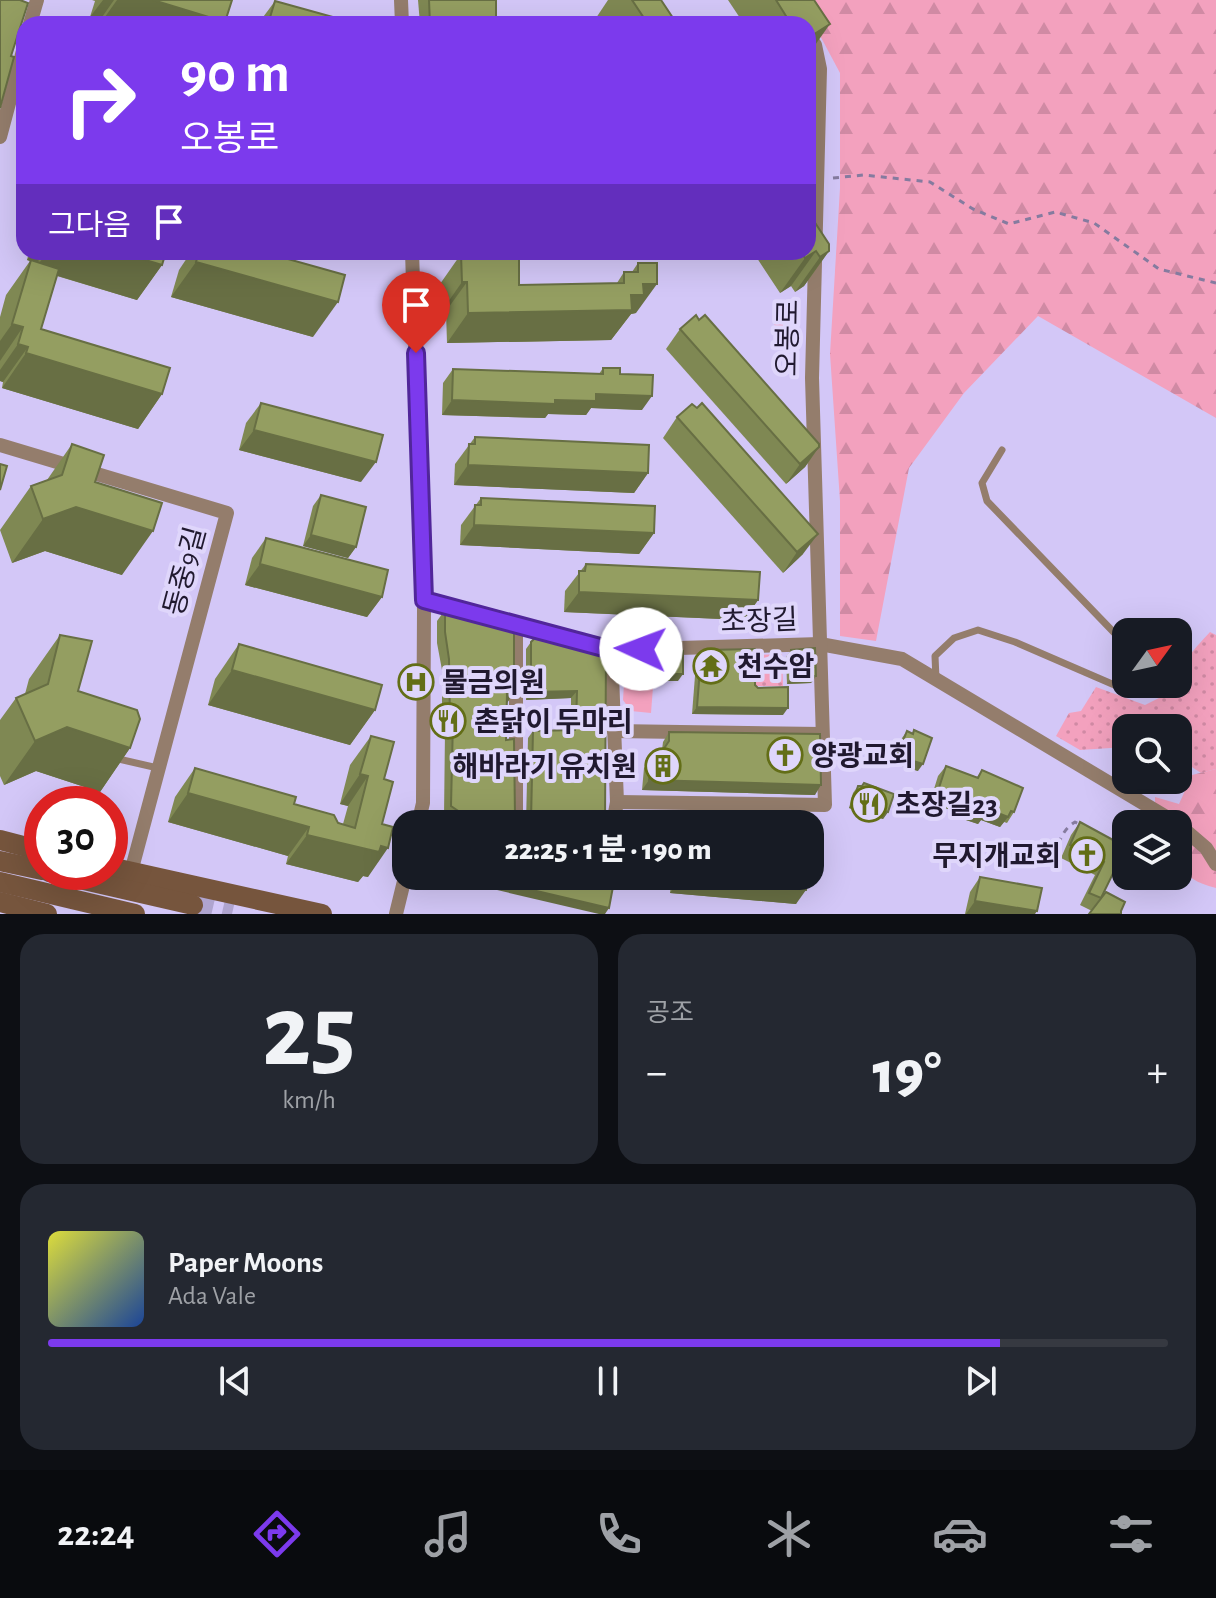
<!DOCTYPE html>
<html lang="ko">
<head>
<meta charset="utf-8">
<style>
	:root { --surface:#171b24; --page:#242831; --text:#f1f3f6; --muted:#9ea1a6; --line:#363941; --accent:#7c3aed }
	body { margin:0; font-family:"Alegreya Sans","Noto Sans KR",sans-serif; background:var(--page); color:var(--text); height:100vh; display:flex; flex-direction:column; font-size:30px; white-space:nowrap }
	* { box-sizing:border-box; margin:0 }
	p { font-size:26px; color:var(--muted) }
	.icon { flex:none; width:44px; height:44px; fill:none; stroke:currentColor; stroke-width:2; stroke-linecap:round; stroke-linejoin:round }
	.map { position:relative; height:914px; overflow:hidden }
	.drawer { display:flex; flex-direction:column; gap:20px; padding:20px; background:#0d0f14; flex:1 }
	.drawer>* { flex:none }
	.hud { position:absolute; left:16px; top:16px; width:800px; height:244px; border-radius:24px; box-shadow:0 8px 32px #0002; background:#7c3aed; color:#fff; overflow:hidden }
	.needle { width:52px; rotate:57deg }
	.buttons { position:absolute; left:1112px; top:618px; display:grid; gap:16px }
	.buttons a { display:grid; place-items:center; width:80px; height:80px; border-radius:16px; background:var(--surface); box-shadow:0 8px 32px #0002; font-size:40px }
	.speed { position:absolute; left:24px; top:786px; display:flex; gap:16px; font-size:40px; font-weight:700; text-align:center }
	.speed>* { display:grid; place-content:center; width:104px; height:104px; border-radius:50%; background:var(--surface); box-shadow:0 8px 32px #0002; line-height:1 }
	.speed .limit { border:12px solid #d22; background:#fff; color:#111 }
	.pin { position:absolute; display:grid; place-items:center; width:68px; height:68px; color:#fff; margin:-82px -34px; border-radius:50% 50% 50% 0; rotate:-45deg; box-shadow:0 0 8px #0007 }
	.pin .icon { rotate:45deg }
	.me { position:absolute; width:88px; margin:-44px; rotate:272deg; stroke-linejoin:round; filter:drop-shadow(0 0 6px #0008) }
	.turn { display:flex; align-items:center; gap:28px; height:168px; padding:0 32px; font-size:36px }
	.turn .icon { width:104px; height:104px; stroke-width:2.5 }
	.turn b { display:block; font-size:56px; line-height:68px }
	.then { display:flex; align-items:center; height:76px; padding:0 32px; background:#0003; gap:16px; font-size:30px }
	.big { font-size:60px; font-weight:800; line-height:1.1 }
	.drawer .card { flex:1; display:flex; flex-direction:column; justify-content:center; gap:12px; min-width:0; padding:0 28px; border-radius:24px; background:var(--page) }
	.drawer .dial { align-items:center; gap:0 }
	.dial b { font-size:104px; line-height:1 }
	.song { display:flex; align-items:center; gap:24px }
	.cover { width:96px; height:96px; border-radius:12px; background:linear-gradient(135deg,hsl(60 70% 55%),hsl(220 70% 35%)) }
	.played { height:8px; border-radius:4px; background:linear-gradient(90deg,var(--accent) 85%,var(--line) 85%) }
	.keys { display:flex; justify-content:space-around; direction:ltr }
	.heat { display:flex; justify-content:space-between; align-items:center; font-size:44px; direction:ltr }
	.drawer .tiles { flex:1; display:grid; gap:20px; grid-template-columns:1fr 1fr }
	.card:last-child { grid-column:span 2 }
	.trip { position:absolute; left:392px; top:810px; width:432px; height:80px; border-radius:24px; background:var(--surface); box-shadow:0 8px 32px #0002; font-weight:800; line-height:80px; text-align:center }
	.menu { display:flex; height:128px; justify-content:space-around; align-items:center; background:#090b0e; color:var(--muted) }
	.menu .icon { width:56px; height:56px }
	.menu .current { color:var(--accent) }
	.menu b { font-size:36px; color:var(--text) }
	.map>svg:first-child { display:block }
</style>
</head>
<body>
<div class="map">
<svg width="1216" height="914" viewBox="0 0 1216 914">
	<defs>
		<pattern id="grass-dots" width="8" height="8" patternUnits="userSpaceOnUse" patternTransform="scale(2)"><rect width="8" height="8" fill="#f3a1be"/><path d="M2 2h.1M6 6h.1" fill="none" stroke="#d08aa4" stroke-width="1.8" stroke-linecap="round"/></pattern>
		<pattern id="forest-firs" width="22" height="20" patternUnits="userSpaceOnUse" patternTransform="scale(2)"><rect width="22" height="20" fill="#f3a1be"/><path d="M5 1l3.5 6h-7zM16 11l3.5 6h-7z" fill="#d08aa4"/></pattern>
	</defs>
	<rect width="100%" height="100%" fill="#d3c7f7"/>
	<g fill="url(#grass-dots)">
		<path d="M1210 632 1216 635V769L1201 773 1178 758V728H1126V747L1080 750 1056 736 1069 713 1081 711 1096 687 1145 705 1177 689C1181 661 1191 653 1210 632Z"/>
		<polygon points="782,654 783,686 755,686 755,655"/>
	</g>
	<g fill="url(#forest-firs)">
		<polygon points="801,0 1216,0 1216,418 1038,316 964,393 909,468 876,641 840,636 840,501 830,354 840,188 840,73"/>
		<path d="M1216 769V888C1175 878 1178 860 1178 824H1155V797L1179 804 1192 775Z"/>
	</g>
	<g fill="#f3a1be">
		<polygon points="797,299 798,329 792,346 777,334 772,316"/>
		<polygon points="624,684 653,687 651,713 631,711 623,700"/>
	</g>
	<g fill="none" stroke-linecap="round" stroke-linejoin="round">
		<polyline stroke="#afa4cf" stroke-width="20" stroke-dasharray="20 10" stroke-linecap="butt" points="193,905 232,914"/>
		<g stroke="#857b9f" stroke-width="3" stroke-dasharray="6 6" stroke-linecap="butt">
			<polyline points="833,178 864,175 930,182 973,209 1009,224 1055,212 1094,223 1159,269 1216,283"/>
			<path d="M1055 855C1059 842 1062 830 1075 822L1079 824"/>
		</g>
		<g stroke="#947d6c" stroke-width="7">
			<polyline points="1002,450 982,483 987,501 1126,645"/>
			<polyline points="936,679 935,656 954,638 978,630 1015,642 1126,690 1141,684"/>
			<polyline points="114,758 158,768"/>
		</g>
		<g stroke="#947d6c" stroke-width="14">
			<polyline points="401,0 402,24"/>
			<polyline points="30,24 37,0"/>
			<polyline points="0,137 24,47"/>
			<polyline points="412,252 424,610 423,803 418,824"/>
			<polyline points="0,445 227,513 131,872"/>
			<polyline points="424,600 466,612"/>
			<polyline points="498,621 611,650 820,644 902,659 1178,824"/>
			<polyline points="516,626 516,824"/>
			<polyline points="611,650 617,802 613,824"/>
			<polyline points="614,731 822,734"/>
			<polyline points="617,802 825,805 812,378 820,69 815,45 808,35"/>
			<polyline points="1178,824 1206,848 1216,864"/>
			<polyline points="396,914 406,873"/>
		</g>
		<g stroke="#76553d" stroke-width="20">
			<polyline points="0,840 42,851"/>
			<polyline points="0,861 42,870"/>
			<polyline points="110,867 322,914"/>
			<polyline points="49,872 193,905"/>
			<polyline points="0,882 135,914"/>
			<polyline points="0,902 47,914"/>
		</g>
	</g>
	<g fill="#7f8853">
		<polygon points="92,0 232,0 224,24 98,24 100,20 90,17 95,1"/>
		<polygon points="418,0 496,0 496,24 420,24"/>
		<polygon points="608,0 661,0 677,24 600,24 596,18"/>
		<polygon points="728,0 814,0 808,24 744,24"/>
		<polygon points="275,1 358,24 258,24"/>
		<polygon points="829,251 804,286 795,292 791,286 780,293 753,252 808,252"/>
		<polygon points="29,252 166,252 162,265 137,300 57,276 41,329 162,394 138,429 2,388 3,382 0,381 0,317 6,295 30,261 27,260"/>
		<polygon points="191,252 263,252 313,337 171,297 179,270"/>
		<polygon points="461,254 519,285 617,283 624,272 632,272 638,263 636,313 631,314 611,340 447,343 446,311 441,312 440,284"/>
		<polygon points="680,329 819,447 805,467 786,484 666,349"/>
		<polygon points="603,368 620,374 642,410 591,408 586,415 548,414 545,418 442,415 443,383 453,369 599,374"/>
		<polygon points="261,403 361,482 239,450 246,423"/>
		<polygon points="677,417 803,554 783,573 663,438"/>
		<polygon points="475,437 648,473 634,493 454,485 455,464"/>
		<polygon points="72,444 95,482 122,575 45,551 12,563 0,530 31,486 47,480"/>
		<polygon points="321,495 356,547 348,558 303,546 313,506"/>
		<polygon points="481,498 654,533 639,554 460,545 461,525"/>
		<polygon points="266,538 382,597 367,617 245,585 252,558"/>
		<polygon points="586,564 758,600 744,620 564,612 565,591"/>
		<polygon points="445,610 514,693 507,703 506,740 510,824 454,824 444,817 445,731 442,731 442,670 437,643 437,621"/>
		<polygon points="60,635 78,691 130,748 100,792 36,771 4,785 0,776 0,720 16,698 25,694 29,679"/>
		<polygon points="563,641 606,650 605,824 526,824 528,738 533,731 571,730 571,698 526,700 526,649 531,642"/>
		<polygon points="239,644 375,710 350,745 208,705 215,679"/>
		<polygon points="706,650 755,685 783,715 692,714 695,676 701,657"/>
		<polygon points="791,650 816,676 811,683 787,684 786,657"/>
		<polygon points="626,652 678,681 622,681 621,660"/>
		<polygon points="914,730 918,771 892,763 902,738 907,731 912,733"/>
		<polygon points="669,732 815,795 642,790 644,768 651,759 662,750 663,742"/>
		<polygon points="371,736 384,779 368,877 363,876 358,882 286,864 288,856 168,822 175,797 195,768 294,804 343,824 348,806 340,804 350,765"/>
		<polygon points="946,766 977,777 982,770 1014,812 1007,823 1004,822 1000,827 981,820 978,824 963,819 963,815 930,802 938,776"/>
		<polygon points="858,786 888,812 883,819 849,808 853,793"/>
		<polygon points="1080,822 1126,847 1101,898 1094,907 1121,911 1092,911 1080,905 1095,875 1061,858 1071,835"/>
		<polygon points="672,876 808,876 796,904 670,893"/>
		<polygon points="980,877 1035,914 965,914 970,892"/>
	</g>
	<g fill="#686f44">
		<polygon points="103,0 114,0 100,20 90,17"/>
		<polygon points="117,0 153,0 225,22 224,24 100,24"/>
		<polygon points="830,24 808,55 808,38"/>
		<polygon points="816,251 791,286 780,293 805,258"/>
		<polygon points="829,251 804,286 795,292 820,257"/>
		<polygon points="33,252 44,252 37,263 27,260"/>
		<polygon points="47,252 119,252 162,265 137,300 35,269"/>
		<polygon points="196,262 338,302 313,337 171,297"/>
		<polygon points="462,282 467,282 446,311 441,312"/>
		<polygon points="643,284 657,284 636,313 631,314 611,340 447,343 468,313 631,295"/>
		<polygon points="12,324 23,327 0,361 0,341"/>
		<polygon points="18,344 28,347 3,382 0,381 0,370"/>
		<polygon points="26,353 162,394 138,429 2,388"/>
		<polygon points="596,394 652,396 642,410 591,408 586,415 548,414 545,418 442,415 452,400 555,400"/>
		<polygon points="254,430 376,462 361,482 239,450"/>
		<polygon points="819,447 805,467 786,484 800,464"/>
		<polygon points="468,465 648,473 634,493 454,485"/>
		<polygon points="76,507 153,531 122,575 45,551 12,563 43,519"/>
		<polygon points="474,525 654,533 639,554 460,545"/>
		<polygon points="818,534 803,554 783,573 797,552"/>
		<polygon points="311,535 356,547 348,558 303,546"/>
		<polygon points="260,564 382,597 367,617 245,585"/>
		<polygon points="579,592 758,600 744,620 564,612"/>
		<polygon points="232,670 375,710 350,745 208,705"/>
		<polygon points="627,674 683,674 678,681 622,681"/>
		<polygon points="792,676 816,676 811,683 787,684"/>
		<polygon points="577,691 571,698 526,700 531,692"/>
		<polygon points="507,693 514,693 506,704"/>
		<polygon points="697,707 788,708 783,715 692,714"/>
		<polygon points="450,720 453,720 445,731 442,731"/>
		<polygon points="67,727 130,748 100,792 36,771 4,785 35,741"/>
		<polygon points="897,756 923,764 918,771 892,763"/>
		<polygon points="360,774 368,776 348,806 340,804"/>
		<polygon points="649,780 821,785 815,795 642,790"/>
		<polygon points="938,791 971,804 963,815 930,802"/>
		<polygon points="188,793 309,827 288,856 168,822"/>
		<polygon points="854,800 888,812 883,819 849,808"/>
		<polygon points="970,808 988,809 1008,817 1000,827 981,820 978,824 963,819"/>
		<polygon points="515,817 510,824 466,824 470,819"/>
		<polygon points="307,835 381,846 388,848 368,877 363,876 358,882 286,864"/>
		<polygon points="437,876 473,876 609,908 605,914 599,914"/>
		<polygon points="680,879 806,890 796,904 670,893"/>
		<polygon points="975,901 1037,911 1035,914 966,914"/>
	</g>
	<g fill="#949e61" stroke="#686f44" stroke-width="2">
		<polygon points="0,0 20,0 28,3 11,56 14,57 0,108"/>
		<polygon points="153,0 232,0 225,22"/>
		<polygon points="429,0 496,0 496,24 430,24"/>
		<polygon points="632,0 661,0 677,24 648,24"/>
		<polygon points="776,0 814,0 830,24 808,38 808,24 791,24"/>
		<polygon points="275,1 358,24 268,24"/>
		<polygon points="808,212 829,244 829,251 820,257 816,251 805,258 801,252 808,252"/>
		<polygon points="119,252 166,252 162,265"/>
		<polygon points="199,252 263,252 345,275 338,302 196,262"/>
		<polygon points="519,253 519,285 624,283 624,272 638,272 638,263 657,263 657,284 643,284 644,295 631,295 632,310 468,313 467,282 462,282 461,254"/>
		<polygon points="31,260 59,269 41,329 170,368 162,394 26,353 28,347 18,344 23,327 12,324"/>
		<polygon points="696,315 699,320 705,315 819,444 819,447 800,464 680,329"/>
		<polygon points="603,368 620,368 620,374 653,375 652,396 596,394 596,401 555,400 555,404 452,400 453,369 603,374"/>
		<polygon points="261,403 383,435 376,462 254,430"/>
		<polygon points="702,403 818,534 797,552 677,417 692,404 697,408"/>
		<polygon points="475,437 649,445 648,473 468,465 469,444 475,444"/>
		<polygon points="72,444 104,455 95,482 162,503 153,531 76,507 43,519 31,486 62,475"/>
		<polygon points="0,464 7,466 0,490"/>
		<polygon points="321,495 366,507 356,547 311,535"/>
		<polygon points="481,498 655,506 654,533 474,525 475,505 481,505"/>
		<polygon points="266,538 388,570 382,597 260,564"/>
		<polygon points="586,564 760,572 758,600 579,592 579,571 585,571"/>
		<polygon points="450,604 514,621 514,693 507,693 506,740 514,739 515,817 470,819 451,806 453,720 450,720 449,659 445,632 445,610"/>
		<polygon points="540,633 563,639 563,641 606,650 605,824 534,824 531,821 533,731 575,730 576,724 577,691 531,692 531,642"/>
		<polygon points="60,635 92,641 78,691 137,710 140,719 130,748 67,727 35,741 16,698 48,684"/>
		<polygon points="239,644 382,685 375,710 232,670"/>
		<polygon points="815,648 816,676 792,676 791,650"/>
		<polygon points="755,649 755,685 758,688 788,687 788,708 697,707 700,669 706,650"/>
		<polygon points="683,651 683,674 627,674 626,652"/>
		<polygon points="914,730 932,738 923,764 897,756 907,731 913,734"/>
		<polygon points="669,732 820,734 821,785 649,780 651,759 663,750 669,741"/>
		<polygon points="371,736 394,742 384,779 393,782 382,824 393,827 388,848 381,846 379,852 307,835 309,827 188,793 195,768 296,797 294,804 334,815 338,823 355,828 368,776 360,774"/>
		<polygon points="946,766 978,778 982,770 1023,788 1014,812 1011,811 1008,817 988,809 986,813 970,808 971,804 938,791"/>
		<polygon points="864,783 894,794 888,812 854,800 858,786 862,786"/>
		<polygon points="1080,822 1126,847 1101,898 1089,893 1104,862 1070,845"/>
		<polygon points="473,876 615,876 609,908"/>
		<polygon points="681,876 808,876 806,890 680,879"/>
		<polygon points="980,877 1042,888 1037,911 975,901"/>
		<polygon points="1106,892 1125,902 1121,911 1121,914 1089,914"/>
	</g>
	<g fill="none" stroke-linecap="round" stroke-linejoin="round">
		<defs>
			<polyline id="route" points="416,353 424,600 611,650 641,649"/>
		</defs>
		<use href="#route" stroke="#51269a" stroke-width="20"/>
		<use href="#route" stroke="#7c3aed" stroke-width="14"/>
	</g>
	<defs>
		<symbol id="temple-ring" viewBox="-11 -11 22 22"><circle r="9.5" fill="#dfd6fb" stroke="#636e17" stroke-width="1.5"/><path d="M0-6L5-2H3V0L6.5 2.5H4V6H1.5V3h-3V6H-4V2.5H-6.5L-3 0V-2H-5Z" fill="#636e17"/></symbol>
		<symbol id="hospital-ring" viewBox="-11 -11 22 22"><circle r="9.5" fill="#dfd6fb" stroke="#636e17" stroke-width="1.5"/><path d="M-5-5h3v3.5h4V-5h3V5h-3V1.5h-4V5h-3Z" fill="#636e17"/></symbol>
		<symbol id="restaurant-ring" viewBox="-11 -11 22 22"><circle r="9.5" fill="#dfd6fb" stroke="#636e17" stroke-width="1.5"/><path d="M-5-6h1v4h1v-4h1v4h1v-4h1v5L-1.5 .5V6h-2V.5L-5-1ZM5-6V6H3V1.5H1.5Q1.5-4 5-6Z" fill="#636e17"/></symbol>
		<symbol id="church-ring" viewBox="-11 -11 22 22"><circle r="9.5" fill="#dfd6fb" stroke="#636e17" stroke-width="1.5"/><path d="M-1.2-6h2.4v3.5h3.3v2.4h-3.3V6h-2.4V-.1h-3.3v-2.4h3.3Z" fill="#636e17"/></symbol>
		<symbol id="building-ring" viewBox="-11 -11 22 22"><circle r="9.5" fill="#dfd6fb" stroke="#636e17" stroke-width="1.5"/><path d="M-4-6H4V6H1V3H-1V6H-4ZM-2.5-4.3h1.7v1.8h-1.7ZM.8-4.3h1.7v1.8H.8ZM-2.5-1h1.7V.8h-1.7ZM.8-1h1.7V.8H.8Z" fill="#636e17"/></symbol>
	</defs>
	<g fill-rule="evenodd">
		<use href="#temple-ring" x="691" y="646" width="40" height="40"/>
		<use href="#hospital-ring" x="396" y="662" width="40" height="40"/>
		<use href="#restaurant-ring" x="428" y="701" width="40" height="40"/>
		<use href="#church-ring" x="765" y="735" width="40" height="40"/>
		<use href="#building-ring" x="643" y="746" width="40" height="40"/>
		<use href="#restaurant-ring" x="849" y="784" width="40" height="40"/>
		<use href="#church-ring" x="1067" y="835" width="40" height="40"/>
	</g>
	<g text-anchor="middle" stroke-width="8" stroke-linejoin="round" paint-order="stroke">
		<g font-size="28" fill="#20192f" stroke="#dfd6fb">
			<text transform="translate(787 338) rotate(-89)" y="10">오봉로</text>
			<text transform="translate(184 571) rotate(-75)" y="10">동중9길</text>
			<text transform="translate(759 620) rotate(-2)" y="10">초장길</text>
		</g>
		<g font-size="28" font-weight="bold" fill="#20192f" stroke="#dfd6fb" text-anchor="start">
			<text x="737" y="676">천수암</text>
			<text x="442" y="692">물금의원</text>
			<text x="474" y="731">촌닭이 두마리</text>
			<text x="811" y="765">양광교회</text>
			<text x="637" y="776" text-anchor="end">해바라기 유치원</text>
			<text x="895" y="814">초장길23</text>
			<text x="1061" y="865" text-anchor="end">무지개교회</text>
		</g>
	</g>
</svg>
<div class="buttons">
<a><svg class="needle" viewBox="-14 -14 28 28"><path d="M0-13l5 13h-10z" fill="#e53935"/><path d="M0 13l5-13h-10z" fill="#9ea1a6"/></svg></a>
<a><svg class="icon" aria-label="search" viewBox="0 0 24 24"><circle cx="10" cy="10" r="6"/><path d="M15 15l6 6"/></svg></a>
<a><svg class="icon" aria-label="layers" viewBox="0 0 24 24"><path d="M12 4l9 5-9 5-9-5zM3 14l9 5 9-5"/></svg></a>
</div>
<div class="speed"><div class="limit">30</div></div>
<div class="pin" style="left:416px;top:353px;background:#d93025"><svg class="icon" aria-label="arrive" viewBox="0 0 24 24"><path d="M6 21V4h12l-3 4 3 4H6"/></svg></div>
<svg class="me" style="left:641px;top:649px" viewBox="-20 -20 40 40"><circle r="19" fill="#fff"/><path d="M0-13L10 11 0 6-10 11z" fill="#7c3aed"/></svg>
<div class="trip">22:25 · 1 분 · 190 m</div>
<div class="hud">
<div class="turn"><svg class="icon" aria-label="right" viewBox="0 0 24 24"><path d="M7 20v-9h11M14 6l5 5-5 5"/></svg><div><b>90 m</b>오봉로</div></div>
<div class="then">그다음<svg class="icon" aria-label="arrive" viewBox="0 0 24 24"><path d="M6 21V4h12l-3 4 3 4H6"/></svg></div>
</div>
</div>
<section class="drawer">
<div class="tiles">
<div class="card dial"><b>25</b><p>km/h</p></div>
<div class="card"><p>공조</p>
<div class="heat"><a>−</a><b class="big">19°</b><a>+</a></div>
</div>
<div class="card">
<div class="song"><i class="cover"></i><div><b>Paper Moons</b><p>Ada Vale</p></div></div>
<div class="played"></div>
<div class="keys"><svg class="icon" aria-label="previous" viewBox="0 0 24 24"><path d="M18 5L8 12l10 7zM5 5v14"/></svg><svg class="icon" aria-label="pause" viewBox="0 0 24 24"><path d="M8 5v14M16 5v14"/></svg><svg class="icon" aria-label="next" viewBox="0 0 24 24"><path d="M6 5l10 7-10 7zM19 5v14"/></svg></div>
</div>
</div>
</section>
<nav class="menu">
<b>22:24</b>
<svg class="icon current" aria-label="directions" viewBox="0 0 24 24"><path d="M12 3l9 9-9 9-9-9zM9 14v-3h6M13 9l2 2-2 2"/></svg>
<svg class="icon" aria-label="music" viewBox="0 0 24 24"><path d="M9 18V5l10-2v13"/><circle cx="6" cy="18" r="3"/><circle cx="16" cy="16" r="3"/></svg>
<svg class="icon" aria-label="phone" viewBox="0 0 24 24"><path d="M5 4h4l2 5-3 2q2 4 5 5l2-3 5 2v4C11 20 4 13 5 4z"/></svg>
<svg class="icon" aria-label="climate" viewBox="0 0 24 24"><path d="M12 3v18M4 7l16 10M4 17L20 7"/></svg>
<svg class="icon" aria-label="car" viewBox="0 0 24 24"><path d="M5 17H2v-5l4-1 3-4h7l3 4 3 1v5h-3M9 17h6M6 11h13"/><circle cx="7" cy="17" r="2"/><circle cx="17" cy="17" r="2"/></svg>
<svg class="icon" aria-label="filters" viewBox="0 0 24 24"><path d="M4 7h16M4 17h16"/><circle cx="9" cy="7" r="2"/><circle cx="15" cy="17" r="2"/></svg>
</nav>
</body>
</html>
